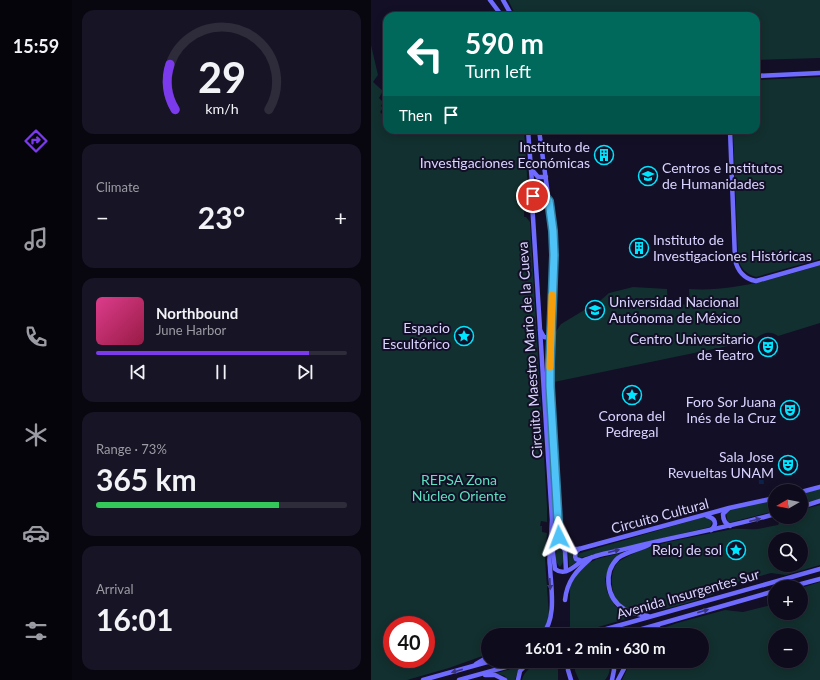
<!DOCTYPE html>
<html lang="en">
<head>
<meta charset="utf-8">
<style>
	:root { --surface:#0e0b1c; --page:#171425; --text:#f1f3f6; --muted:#9b9ba3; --line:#2e2b3b; --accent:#7c3aed }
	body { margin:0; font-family:Lato,sans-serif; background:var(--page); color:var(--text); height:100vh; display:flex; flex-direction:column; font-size:15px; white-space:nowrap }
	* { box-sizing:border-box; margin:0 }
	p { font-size:13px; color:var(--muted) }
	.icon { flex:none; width:22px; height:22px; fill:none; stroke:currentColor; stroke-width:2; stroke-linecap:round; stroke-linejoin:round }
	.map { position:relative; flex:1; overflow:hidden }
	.panel { display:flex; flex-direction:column; gap:10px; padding:10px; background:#08060f; width:299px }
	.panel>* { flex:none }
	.guide { position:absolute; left:12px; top:12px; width:377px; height:122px; border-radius:12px; box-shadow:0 2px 10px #0003,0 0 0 1px var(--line); background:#00695c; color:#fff; overflow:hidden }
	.needle { width:26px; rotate:261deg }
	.controls { position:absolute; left:397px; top:484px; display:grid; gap:8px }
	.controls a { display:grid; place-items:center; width:40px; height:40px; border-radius:50%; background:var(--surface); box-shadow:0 2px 10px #0003,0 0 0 1px var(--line); font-size:20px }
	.speed { position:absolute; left:12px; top:616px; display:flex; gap:8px; font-size:20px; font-weight:700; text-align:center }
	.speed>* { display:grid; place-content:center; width:52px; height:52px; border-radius:50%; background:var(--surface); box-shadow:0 2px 10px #0003,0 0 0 1px var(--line); line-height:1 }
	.speed .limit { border:6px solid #d22; background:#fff; color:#111 }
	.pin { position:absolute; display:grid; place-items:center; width:34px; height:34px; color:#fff; margin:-17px; border:2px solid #fff; border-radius:50%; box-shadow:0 1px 4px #0007 }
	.me { position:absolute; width:44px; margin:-22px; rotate:357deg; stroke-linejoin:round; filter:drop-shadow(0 0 3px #0008) }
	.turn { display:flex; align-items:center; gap:14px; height:84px; padding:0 16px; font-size:18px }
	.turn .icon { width:52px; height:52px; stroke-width:2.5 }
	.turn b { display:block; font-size:28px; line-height:34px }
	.then { display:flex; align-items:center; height:38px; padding:0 16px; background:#0003; gap:8px; font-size:15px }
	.big { font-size:30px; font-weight:700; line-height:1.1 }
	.panel .widget { flex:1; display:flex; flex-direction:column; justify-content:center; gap:6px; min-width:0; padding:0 14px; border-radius:12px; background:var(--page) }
	.panel .dial { align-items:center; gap:0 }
	.dial svg { height:104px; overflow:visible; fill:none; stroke:var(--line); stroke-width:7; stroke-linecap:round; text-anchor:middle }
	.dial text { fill:var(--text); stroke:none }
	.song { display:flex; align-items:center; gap:12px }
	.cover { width:48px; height:48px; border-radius:6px; background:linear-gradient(135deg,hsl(330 70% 55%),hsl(340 70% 35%)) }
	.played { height:4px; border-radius:2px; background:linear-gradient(90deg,var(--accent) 85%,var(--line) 85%) }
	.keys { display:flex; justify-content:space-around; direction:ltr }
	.heat { display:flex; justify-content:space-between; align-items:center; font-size:22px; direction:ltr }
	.charge { height:6px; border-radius:3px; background:linear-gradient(90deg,#34c759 73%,var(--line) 0) }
	.trip { position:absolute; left:110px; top:628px; width:228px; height:40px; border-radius:20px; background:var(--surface); box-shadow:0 2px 10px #0003,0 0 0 1px var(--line); font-weight:700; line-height:40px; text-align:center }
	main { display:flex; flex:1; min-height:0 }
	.tab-bar { display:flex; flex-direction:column; width:72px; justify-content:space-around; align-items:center; background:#06040b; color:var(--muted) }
	.tab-bar .icon { width:28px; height:28px }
	.tab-bar .active { color:var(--accent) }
	.tab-bar b { font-size:18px; color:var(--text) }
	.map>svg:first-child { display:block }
</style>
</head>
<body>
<main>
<nav class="tab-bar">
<b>15:59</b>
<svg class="icon active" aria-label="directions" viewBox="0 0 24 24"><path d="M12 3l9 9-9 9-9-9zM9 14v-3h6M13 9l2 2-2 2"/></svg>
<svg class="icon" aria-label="music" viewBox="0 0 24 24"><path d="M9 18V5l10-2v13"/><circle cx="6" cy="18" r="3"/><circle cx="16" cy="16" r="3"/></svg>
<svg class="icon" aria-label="phone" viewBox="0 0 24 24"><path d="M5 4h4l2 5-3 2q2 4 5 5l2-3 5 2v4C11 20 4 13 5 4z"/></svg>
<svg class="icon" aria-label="climate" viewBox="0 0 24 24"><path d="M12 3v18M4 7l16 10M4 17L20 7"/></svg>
<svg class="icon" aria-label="car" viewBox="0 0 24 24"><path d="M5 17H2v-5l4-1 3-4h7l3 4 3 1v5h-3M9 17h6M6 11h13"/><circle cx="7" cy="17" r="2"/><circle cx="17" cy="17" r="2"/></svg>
<svg class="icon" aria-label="filters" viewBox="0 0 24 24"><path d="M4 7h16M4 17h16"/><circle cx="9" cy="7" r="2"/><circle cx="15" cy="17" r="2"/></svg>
</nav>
<section class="panel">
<div class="widget dial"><svg viewBox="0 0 100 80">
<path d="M14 69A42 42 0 1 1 86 69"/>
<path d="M14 69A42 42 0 0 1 10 34" stroke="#7c3aed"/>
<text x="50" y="56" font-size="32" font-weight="700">29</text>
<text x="50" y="72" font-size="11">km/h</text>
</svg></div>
<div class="widget"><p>Climate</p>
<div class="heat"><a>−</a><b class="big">23°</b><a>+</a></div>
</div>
<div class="widget">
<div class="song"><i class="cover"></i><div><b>Northbound</b><p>June Harbor</p></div></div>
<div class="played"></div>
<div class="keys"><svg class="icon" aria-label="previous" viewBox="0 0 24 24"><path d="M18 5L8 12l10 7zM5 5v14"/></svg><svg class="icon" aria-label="pause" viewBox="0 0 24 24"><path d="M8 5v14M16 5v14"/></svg><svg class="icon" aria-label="next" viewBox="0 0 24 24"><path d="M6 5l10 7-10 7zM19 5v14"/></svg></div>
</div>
<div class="widget"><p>Range · 73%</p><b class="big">365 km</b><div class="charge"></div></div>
<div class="widget"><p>Arrival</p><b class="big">16:01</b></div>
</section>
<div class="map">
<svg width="449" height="680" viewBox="0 0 449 680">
	<rect width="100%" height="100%" fill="#130f26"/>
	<g fill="#12302f" fill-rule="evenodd">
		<polygon points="137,0 449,0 449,58 385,60 385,16 145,16"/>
		<path d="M0 45 7 75 2 82 12 91 8 98 12 102 10 106 12 108 9 112 11 114 12 123H16V130H67L72 134 75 130H153L158 205 155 211H153V217H155L159 222 176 506V522L170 521 169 526H171V532L176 533 174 559 178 616 175 626 167 635H117V654L78 668 36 680H0ZM21 625H55V659H21Z"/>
		<path d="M449 77V259L385 277C375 274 369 268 367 258L362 130H385V80Z"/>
		<path d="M449 265V323L407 336C397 329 389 335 381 341L183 382 184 333 190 324 230 300 238 293 262 287 296 289 297 306 319 304 318 289C363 292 406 278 449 265Z"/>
		<polygon points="449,488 449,499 430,504 430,493"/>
		<polygon points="404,499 404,511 357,523 355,513 359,509"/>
		<path d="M449 505V565L415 575 400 573 363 583 346 591 341 595C315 603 243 632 241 584 240 575 243 564 250 560 273 546 301 541 326 536 338 534 350 531 362 529 370 528 378 530 386 529 393 528 400 526 407 525L411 517H430V510ZM404 539H430V565H404Z"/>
		<polygon points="333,517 338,517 341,522 339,527 208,558 206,554"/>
		<path d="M188 547C194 551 194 562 189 567 184 563 183 553 188 547Z"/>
		<polygon points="197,551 202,552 201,557 205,562 198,567"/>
		<polygon points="254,552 240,562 234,579 236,592 244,606 262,617 199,635 199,587 205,574 214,565 226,559"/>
		<path d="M449 582V680H251L260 661H331V635H280L287 630 306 623 354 610 372 612 400 605 404 601V613H430V588ZM404 635H430V661H404Z"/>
		<path d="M183 661H187V680H151C155 665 170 664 183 661Z"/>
		<path d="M203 661H237C240 668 239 674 234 680H208L204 671Z"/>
		<polygon points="148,667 144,680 136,680 134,676 125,673"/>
	</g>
	<polygon fill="#0c2248" points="387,471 392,471 393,484 388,484"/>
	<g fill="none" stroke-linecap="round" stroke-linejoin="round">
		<g stroke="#6f6bff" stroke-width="4.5">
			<polyline points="119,0 131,16"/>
			<polyline points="132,0 141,16"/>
			<polyline points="385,76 449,73"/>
			<path d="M157 130 162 196 161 202 181 520 180 537 184 569C194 577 203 566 211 561 214 559 219 558 222 557 230 554 238 553 246 551 298 537 352 529 404 514"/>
			<polyline points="168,130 182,231 183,255 179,386 188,537 194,551 195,571"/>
			<path d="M359 130 364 259C366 270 373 279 385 281L449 263"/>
			<polyline points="161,170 167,177 175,177"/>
			<polyline points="162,196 165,192 170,191 177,200"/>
			<polyline points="169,330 173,337 180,338"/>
			<polyline points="430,492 449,487"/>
			<polyline points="430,507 449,501"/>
			<path d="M357 509 352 514C352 520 354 524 359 526"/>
			<path d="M336 516C344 518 347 524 340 530"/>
			<path d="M208 549C204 552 203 555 205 559L211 561"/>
			<polyline points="419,587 449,579"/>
			<path d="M194 600C196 581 205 571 219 559"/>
			<path d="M277 616C269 615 260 613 253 609 235 598 232 572 247 558 256 551 269 550 279 544"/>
			<path d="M171 635C186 618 180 589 179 567 178 560 178 553 181 546L188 544 201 549H208L358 508 404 498"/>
			<polyline points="214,635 449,569"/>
			<polyline points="250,635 404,591"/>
			<polyline points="274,635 287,626"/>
			<polyline points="105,664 117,657"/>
			<polyline points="197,670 200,680"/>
			<polyline points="114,675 124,675 134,680"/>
			<polyline points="52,680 120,661"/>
			<polyline points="88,680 157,661"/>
			<polyline points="147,680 149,671 158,662"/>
			<polyline points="241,680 243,670 242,661"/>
			<polyline points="247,680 257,661"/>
		</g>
	</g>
	<defs><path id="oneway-solid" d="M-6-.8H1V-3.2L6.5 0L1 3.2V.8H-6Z"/></defs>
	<g fill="#38347d">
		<use href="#oneway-solid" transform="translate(384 520) rotate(-15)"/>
		<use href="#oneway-solid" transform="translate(243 551) rotate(-14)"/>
		<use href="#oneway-solid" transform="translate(179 584) rotate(88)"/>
		<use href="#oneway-solid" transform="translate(332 611) rotate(-16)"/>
		<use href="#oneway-solid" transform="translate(86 671) rotate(164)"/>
	</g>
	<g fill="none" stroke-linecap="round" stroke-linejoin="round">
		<defs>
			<polyline id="route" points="162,196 165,192 170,191 178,201 182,231 183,255 179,364 179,386 188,537"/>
		</defs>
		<use href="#route" stroke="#337fa1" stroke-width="10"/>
		<use href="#route" stroke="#4fc3f7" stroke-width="7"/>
		<polyline stroke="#f59e0b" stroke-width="7" points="179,367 181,295"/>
	</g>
	<defs>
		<symbol id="building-ring" viewBox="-11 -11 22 22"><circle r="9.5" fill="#130f26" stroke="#00e5ff" stroke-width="1.5"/><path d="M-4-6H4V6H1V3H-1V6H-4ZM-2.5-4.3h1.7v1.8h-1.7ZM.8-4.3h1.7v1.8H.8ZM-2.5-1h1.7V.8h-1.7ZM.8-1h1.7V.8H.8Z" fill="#00e5ff"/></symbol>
		<symbol id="university-ring" viewBox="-11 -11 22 22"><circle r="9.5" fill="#130f26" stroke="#00e5ff" stroke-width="1.5"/><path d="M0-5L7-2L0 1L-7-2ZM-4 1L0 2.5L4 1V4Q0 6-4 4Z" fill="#00e5ff"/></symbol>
		<symbol id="sight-ring" viewBox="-11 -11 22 22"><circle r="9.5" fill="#130f26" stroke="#00e5ff" stroke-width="1.5"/><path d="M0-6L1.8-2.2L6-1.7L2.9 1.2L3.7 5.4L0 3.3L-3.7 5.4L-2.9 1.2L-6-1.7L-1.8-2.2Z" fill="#00e5ff"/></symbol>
		<symbol id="theatre-ring" viewBox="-11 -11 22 22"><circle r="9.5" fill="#130f26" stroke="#00e5ff" stroke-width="1.5"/><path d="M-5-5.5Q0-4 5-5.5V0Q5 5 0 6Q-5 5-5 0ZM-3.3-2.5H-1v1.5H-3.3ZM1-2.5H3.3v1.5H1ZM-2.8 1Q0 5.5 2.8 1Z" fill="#00e5ff"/></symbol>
	</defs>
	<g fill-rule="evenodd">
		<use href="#building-ring" x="222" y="144" width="22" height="22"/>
		<use href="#university-ring" x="266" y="165" width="22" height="22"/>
		<use href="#building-ring" x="257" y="237" width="22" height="22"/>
		<use href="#university-ring" x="213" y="299" width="22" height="22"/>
		<use href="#sight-ring" x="82" y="325" width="22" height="22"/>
		<use href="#theatre-ring" x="386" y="336" width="22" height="22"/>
		<use href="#sight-ring" x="250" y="384" width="22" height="22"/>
		<use href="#theatre-ring" x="408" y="399" width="22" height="22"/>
		<use href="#theatre-ring" x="406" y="454" width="22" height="22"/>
		<use href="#sight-ring" x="354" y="539" width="22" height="22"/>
	</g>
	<g text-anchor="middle" stroke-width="4" stroke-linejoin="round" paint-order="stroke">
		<g font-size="14" fill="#d9d4ff" stroke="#130f26" text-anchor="end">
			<text x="219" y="152">Instituto de<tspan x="219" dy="16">Investigaciones Económicas</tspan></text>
			<text x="291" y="173" text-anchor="start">Centros e Institutos<tspan x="291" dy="16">de Humanidades</tspan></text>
			<text x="282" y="245" text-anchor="start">Instituto de<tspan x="282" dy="16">Investigaciones Históricas</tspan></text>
			<text x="238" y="307" text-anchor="start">Universidad Nacional<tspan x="238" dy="16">Autónoma de México</tspan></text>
			<text x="79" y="333">Espacio<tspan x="79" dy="16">Escultórico</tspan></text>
			<text x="383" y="344">Centro Universitario<tspan x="383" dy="16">de Teatro</tspan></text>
			<text x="405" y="407">Foro Sor Juana<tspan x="405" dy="16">Inés de la Cruz</tspan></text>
			<text x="261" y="421" text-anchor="middle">Corona del<tspan x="261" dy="16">Pedregal</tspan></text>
			<text x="403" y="462">Sala Jose<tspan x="403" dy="16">Revueltas UNAM</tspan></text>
			<text x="351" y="555">Reloj de sol</text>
		</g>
		<g font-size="14" fill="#d9d4ff" stroke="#130f26">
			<text transform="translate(159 350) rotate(-94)" y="5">Circuito Maestro Mario de la Cueva</text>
			<text transform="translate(289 516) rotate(-15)" y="5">Circuito Cultural</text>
			<text transform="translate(317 594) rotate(-16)" y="5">Avenida Insurgentes Sur</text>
		</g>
		<g font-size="14" fill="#5fe0c0" stroke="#130f26">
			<text x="88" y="485">REPSA Zona<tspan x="88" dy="16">Núcleo Oriente</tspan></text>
		</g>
	</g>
</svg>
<div class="controls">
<a><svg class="needle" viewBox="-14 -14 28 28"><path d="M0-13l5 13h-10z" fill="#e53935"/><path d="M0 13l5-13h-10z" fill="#9b9ba3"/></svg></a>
<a><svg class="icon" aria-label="search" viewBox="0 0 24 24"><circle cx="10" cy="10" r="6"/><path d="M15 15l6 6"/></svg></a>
<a>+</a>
<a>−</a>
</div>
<div class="speed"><div class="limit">40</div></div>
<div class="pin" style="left:162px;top:196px;background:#d93025"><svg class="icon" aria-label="arrive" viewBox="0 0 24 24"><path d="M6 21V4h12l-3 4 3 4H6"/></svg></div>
<svg class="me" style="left:188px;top:537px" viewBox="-20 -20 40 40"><path d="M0-17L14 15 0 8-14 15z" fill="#4fc3f7" stroke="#fff" stroke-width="4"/></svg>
<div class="trip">16:01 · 2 min · 630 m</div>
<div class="guide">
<div class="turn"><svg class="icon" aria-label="left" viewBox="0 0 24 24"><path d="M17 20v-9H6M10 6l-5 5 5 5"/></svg><div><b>590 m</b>Turn left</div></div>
<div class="then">Then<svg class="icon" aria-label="arrive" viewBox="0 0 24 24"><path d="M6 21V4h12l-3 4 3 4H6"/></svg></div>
</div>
</div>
</main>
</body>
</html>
